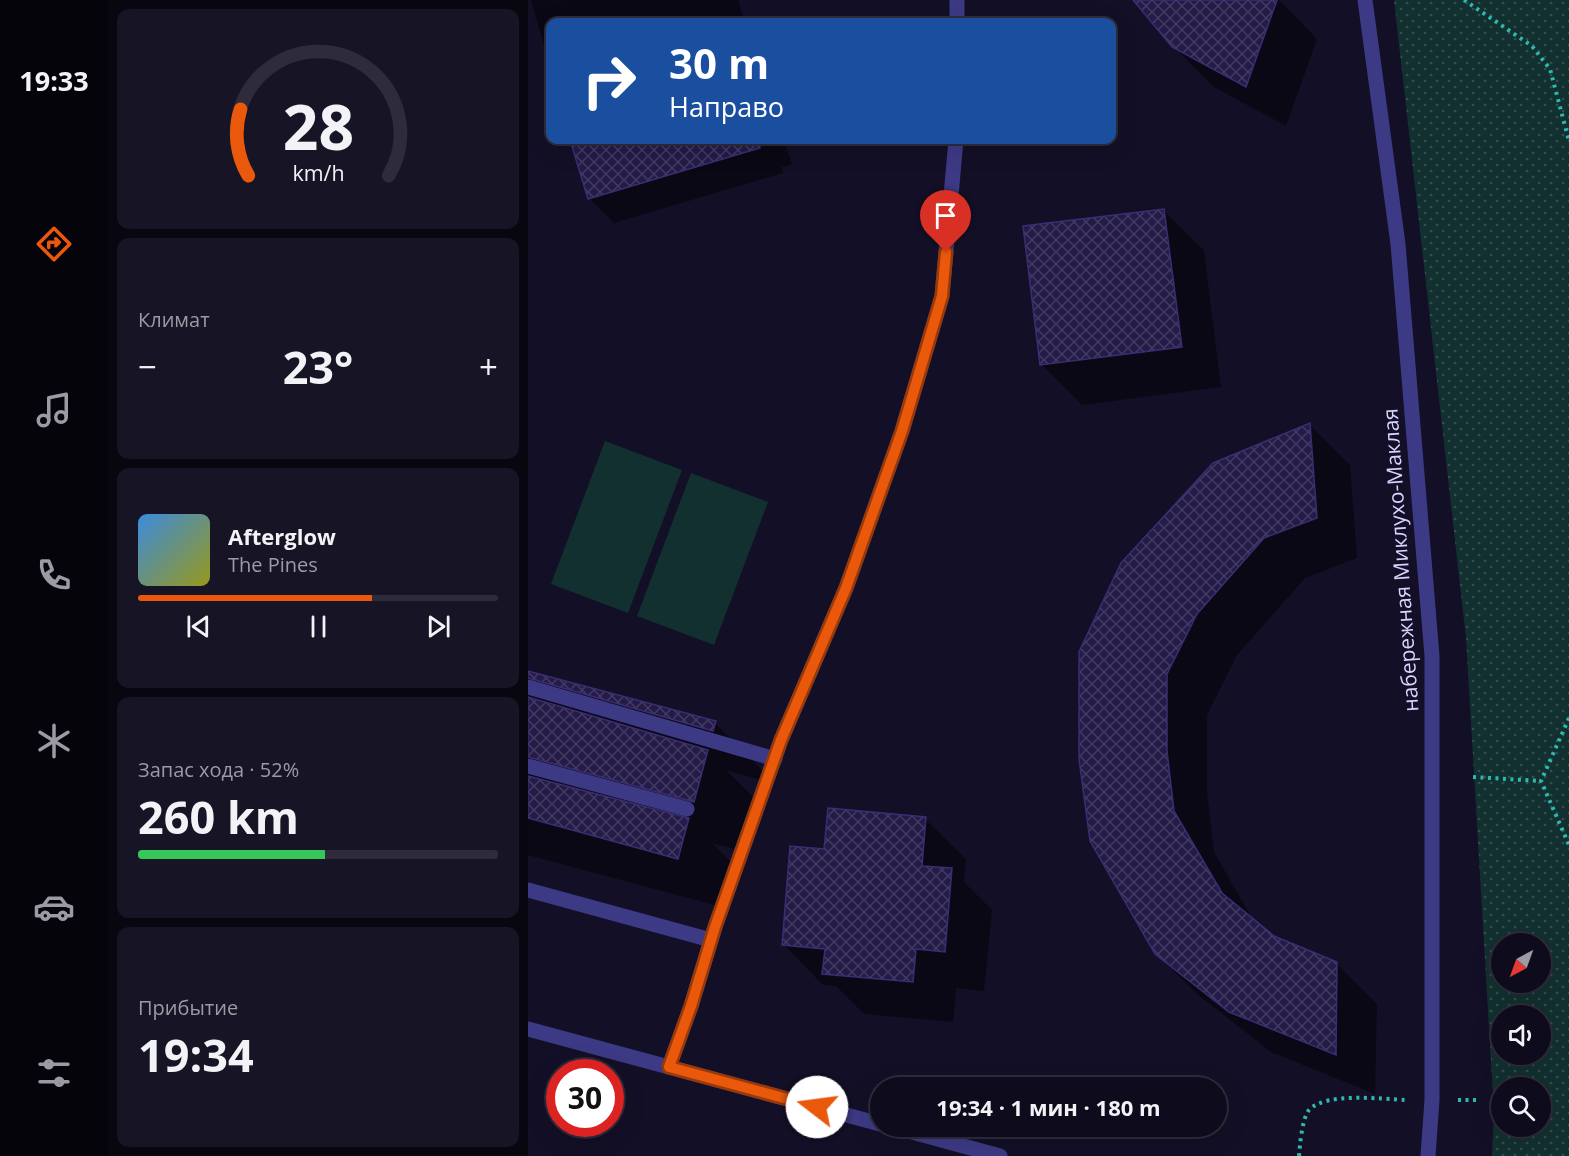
<!DOCTYPE html>
<html lang="ru">
<head>
<meta charset="utf-8">
<style>
	:root { --surface:#0e0b1c; --page:#171425; --text:#f1f3f6; --muted:#9b9ba3; --line:#2e2b3b; --accent:#ea580c }
	body { margin:0; font-family:"Open Sans",sans-serif; background:var(--page); color:var(--text); height:100vh; display:flex; flex-direction:column; font-size:22px; white-space:nowrap }
	* { box-sizing:border-box; margin:0 }
	p { font-size:20px; color:var(--muted) }
	.icon { flex:none; width:33px; height:33px; fill:none; stroke:currentColor; stroke-width:2; stroke-linecap:round; stroke-linejoin:round }
	.map { position:relative; flex:1; overflow:hidden }
	.side { display:flex; flex-direction:column; gap:9px; padding:9px; background:#08060f; width:420px }
	.side>* { flex:none }
	.hud { position:absolute; left:18px; top:18px; width:570px; height:126px; border-radius:12px; box-shadow:0 6px 24px #0002,0 0 0 2px var(--line); background:#1a4fa0; color:#fff; overflow:hidden }
	.needle { width:39px; rotate:221deg }
	.buttons { position:absolute; left:963px; top:933px; display:grid; gap:12px }
	.buttons a { display:grid; place-items:center; width:60px; height:60px; border-radius:50%; background:var(--surface); box-shadow:0 6px 24px #0002,0 0 0 2px var(--line); font-size:30px }
	.speed { position:absolute; left:18px; top:1059px; display:flex; gap:12px; font-size:30px; font-weight:700; text-align:center }
	.speed>* { display:grid; place-content:center; width:78px; height:78px; border-radius:50%; background:var(--surface); box-shadow:0 6px 24px #0002,0 0 0 2px var(--line); line-height:1 }
	.speed .limit { border:9px solid #d22; background:#fff; color:#111 }
	.pin { position:absolute; display:grid; place-items:center; width:51px; height:51px; color:#fff; margin:-62px -26px; border-radius:50% 50% 50% 0; rotate:-45deg; box-shadow:0 0 6px #0007 }
	.pin .icon { rotate:45deg }
	.me { position:absolute; width:66px; margin:-33px; rotate:285deg; stroke-linejoin:round; filter:drop-shadow(0 0 4px #0008) }
	.turn { display:flex; align-items:center; gap:21px; height:126px; padding:0 24px; font-size:27px }
	.turn .icon { width:78px; height:78px; stroke-width:2.5 }
	.turn b { display:block; font-size:42px; line-height:51px }
	.big { font-size:45px; font-weight:700; line-height:1.1 }
	.side .tile { flex:1; display:flex; flex-direction:column; justify-content:center; gap:9px; min-width:0; padding:0 21px; border-radius:12px; background:var(--page) }
	.side .dial { align-items:center; gap:0 }
	.dial svg { height:156px; overflow:visible; fill:none; stroke:var(--line); stroke-width:7; stroke-linecap:round; text-anchor:middle }
	.dial text { fill:var(--text); stroke:none }
	.song { display:flex; align-items:center; gap:18px }
	.cover { width:72px; height:72px; border-radius:9px; background:linear-gradient(135deg,hsl(210 70% 55%),hsl(60 70% 35%)) }
	.played { height:6px; border-radius:3px; background:linear-gradient(90deg,var(--accent) 65%,var(--line) 65%) }
	.keys { display:flex; justify-content:space-around; direction:ltr }
	.heat { display:flex; justify-content:space-between; align-items:center; font-size:33px; direction:ltr }
	.charge { height:9px; border-radius:4px; background:linear-gradient(90deg,#34c759 52%,var(--line) 0) }
	.trip { position:absolute; left:342px; top:1077px; width:357px; height:60px; border-radius:30px; background:var(--surface); box-shadow:0 6px 24px #0002,0 0 0 2px var(--line); font-weight:700; line-height:60px; text-align:center }
	main { display:flex; flex:1; min-height:0 }
	.menu { display:flex; flex-direction:column; width:108px; justify-content:space-around; align-items:center; background:#06040b; color:var(--muted) }
	.menu .icon { width:42px; height:42px }
	.menu .on { color:var(--accent) }
	.menu b { font-size:27px; color:var(--text) }
	.map>svg:first-child { display:block }
</style>
</head>
<body>
<main>
<nav class="menu">
<b>19:33</b>
<svg class="icon on" aria-label="directions" viewBox="0 0 24 24"><path d="M12 3l9 9-9 9-9-9zM9 14v-3h6M13 9l2 2-2 2"/></svg>
<svg class="icon" aria-label="music" viewBox="0 0 24 24"><path d="M9 18V5l10-2v13"/><circle cx="6" cy="18" r="3"/><circle cx="16" cy="16" r="3"/></svg>
<svg class="icon" aria-label="phone" viewBox="0 0 24 24"><path d="M5 4h4l2 5-3 2q2 4 5 5l2-3 5 2v4C11 20 4 13 5 4z"/></svg>
<svg class="icon" aria-label="climate" viewBox="0 0 24 24"><path d="M12 3v18M4 7l16 10M4 17L20 7"/></svg>
<svg class="icon" aria-label="car" viewBox="0 0 24 24"><path d="M5 17H2v-5l4-1 3-4h7l3 4 3 1v5h-3M9 17h6M6 11h13"/><circle cx="7" cy="17" r="2"/><circle cx="17" cy="17" r="2"/></svg>
<svg class="icon" aria-label="filters" viewBox="0 0 24 24"><path d="M4 7h16M4 17h16"/><circle cx="9" cy="7" r="2"/><circle cx="15" cy="17" r="2"/></svg>
</nav>
<section class="side">
<div class="tile dial"><svg viewBox="0 0 100 80">
<path d="M14 69A42 42 0 1 1 86 69"/>
<path d="M14 69A42 42 0 0 1 10 35" stroke="#ea580c"/>
<text x="50" y="56" font-size="32" font-weight="700">28</text>
<text x="50" y="72" font-size="11">km/h</text>
</svg></div>
<div class="tile"><p>Климат</p>
<div class="heat"><a>−</a><b class="big">23°</b><a>+</a></div>
</div>
<div class="tile">
<div class="song"><i class="cover"></i><div><b>Afterglow</b><p>The Pines</p></div></div>
<div class="played"></div>
<div class="keys"><svg class="icon" aria-label="previous" viewBox="0 0 24 24"><path d="M18 5L8 12l10 7zM5 5v14"/></svg><svg class="icon" aria-label="pause" viewBox="0 0 24 24"><path d="M8 5v14M16 5v14"/></svg><svg class="icon" aria-label="next" viewBox="0 0 24 24"><path d="M6 5l10 7-10 7zM19 5v14"/></svg></div>
</div>
<div class="tile"><p>Запас хода · 52%</p><b class="big">260 km</b><div class="charge"></div></div>
<div class="tile"><p>Прибытие</p><b class="big">19:34</b></div>
</section>
<div class="map">
<svg width="1041" height="1156" viewBox="0 0 1041 1156">
	<defs>
		<pattern id="park-dots" width="8" height="8" patternUnits="userSpaceOnUse" patternTransform="scale(1.5)"><rect width="8" height="8" fill="#12302f"/><path d="M2 2h.1M6 6h.1" fill="none" stroke="#344d4e" stroke-width="1.8" stroke-linecap="round"/></pattern>
		<pattern id="building-cross-hatch" width="8" height="8" patternUnits="userSpaceOnUse" patternTransform="scale(1.5)"><rect width="8" height="8" fill="#241b47"/><path d="M0 0l8 8M0 8l8-8" fill="none" stroke="#433b63"/></pattern>
	</defs>
	<rect width="100%" height="100%" fill="#130f26"/>
	<g fill="#12302f">
		<polygon points="77,441 154,470 100,613 23,584"/>
		<polygon points="163,473 240,502 186,645 109,616"/>
	</g>
	<path fill="url(#park-dots)" fill-rule="evenodd" d="M866 0H1041V1156H964L966 1112 938 638ZM974 944H1012V982H974ZM974 1016H1012V1054H974ZM974 1088H1012V1126H974Z"/>
	<g fill="#0007">
		<polygon points="3,0 210,0 217,22 22,22 22,66"/>
		<polygon points="607,0 751,0 789,39 758,126 686,87 645,46"/>
		<polygon points="44,140 256,140 264,164 254,167 255,173 86,223 61,198"/>
		<polygon points="635,210 676,251 693,387 554,405 513,364"/>
		<polygon points="782,425 822,465 829,558 777,578 709,655 679,715 679,792 686,852 726,922 745,938 808,963 849,1004 847,1094 743,1052 669,994 628,953 552,759"/>
		<polygon points="0,672 187,723 238,774 236,781 198,770 230,802 217,852 184,843 212,871 201,909 0,855"/>
		<polygon points="397,819 438,859 436,882 464,910 456,991 428,988 425,1022 336,1014 308,986 295,985 255,944 298,851"/>
	</g>
	<g fill="url(#building-cross-hatch)" stroke="#3b2d73" stroke-width="1.5">
		<polygon points="605,0 749,0 718,87 644,47"/>
		<polygon points="42,140 231,140 232,148 60,199"/>
		<polygon points="636,209 654,347 512,365 495,226"/>
		<polygon points="782,423 789,518 736,538 669,614 639,674 639,751 646,811 694,893 746,936 809,962 808,1055 701,1012 627,954 562,841 551,759 551,652 593,563 685,463"/>
		<polygon points="0,671 188,721 185,731 0,678"/>
		<polygon points="0,697 180,750 166,802 0,757"/>
		<polygon points="0,776 161,818 150,859 0,818"/>
		<polygon points="300,808 398,817 394,866 424,868 417,952 388,949 385,982 294,974 297,949 254,945 262,846 296,849"/>
	</g>
	<g fill="none" stroke-linecap="round" stroke-linejoin="round">
		<g stroke="#2fb8b0" stroke-width="4" stroke-dasharray="3 4.5" stroke-linecap="butt">
			<polyline points="936,0 1004,46 1022,69 1041,141"/>
			<polyline points="1041,718 1013,781 1041,845"/>
			<polyline points="945,777 1013,781"/>
			<polyline points="930,1100 949,1100"/>
			<path d="M771 1156C772 1144 774 1119 781 1110 797 1092 855 1099 878 1100"/>
		</g>
		<g stroke="#3d3a85" stroke-width="15">
			<polyline points="429,0 429,22"/>
			<polyline points="837,0 870,244 904,656 904,1100 900,1156"/>
			<polyline points="0,687 247,759"/>
			<polyline points="0,766 159,809"/>
			<polyline points="0,890 183,940"/>
			<polyline points="0,1029 352,1124"/>
			<polyline points="141,1067 163,1006 187,927 253,740 318,588 374,431 414,296 428,140"/>
			<polyline points="362,1126 472,1156"/>
		</g>
	</g>
	<g fill="none" stroke-linecap="round" stroke-linejoin="round">
		<defs>
			<polyline id="route" points="289,1107 141,1067 163,1006 187,927 253,740 318,588 374,431 414,296 418,252"/>
		</defs>
		<use href="#route" stroke="#983908" stroke-width="15"/>
		<use href="#route" stroke="#ea580c" stroke-width="10"/>
	</g>
	<g text-anchor="middle" stroke-width="5" stroke-linejoin="round" paint-order="stroke">
		<g font-size="21" fill="#d9d4ff" stroke="#130f26">
			<text transform="translate(873 560) rotate(-94)" y="7">набережная Миклухо-Маклая</text>
		</g>
	</g>
</svg>
<div class="buttons">
<a><svg class="needle" viewBox="-14 -14 28 28"><path d="M0-13l5 13h-10z" fill="#e53935"/><path d="M0 13l5-13h-10z" fill="#9b9ba3"/></svg></a>
<a><svg class="icon" aria-label="sound" viewBox="0 0 24 24"><path d="M4 9h4l5-4v14l-5-4H4zM17 9q2 3 0 6"/></svg></a>
<a><svg class="icon" aria-label="search" viewBox="0 0 24 24"><circle cx="10" cy="10" r="6"/><path d="M15 15l6 6"/></svg></a>
</div>
<div class="speed"><div class="limit">30</div></div>
<div class="pin" style="left:418px;top:252px;background:#d93025"><svg class="icon" aria-label="arrive" viewBox="0 0 24 24"><path d="M6 21V4h12l-3 4 3 4H6"/></svg></div>
<svg class="me" style="left:289px;top:1107px" viewBox="-20 -20 40 40"><circle r="19" fill="#fff"/><path d="M0-13L10 11 0 6-10 11z" fill="#ea580c"/></svg>
<div class="trip">19:34 · 1 мин · 180 m</div>
<div class="hud">
<div class="turn"><svg class="icon" aria-label="right" viewBox="0 0 24 24"><path d="M7 20v-9h11M14 6l5 5-5 5"/></svg><div><b>30 m</b>Направо</div></div>
</div>
</div>
</main>
</body>
</html>
